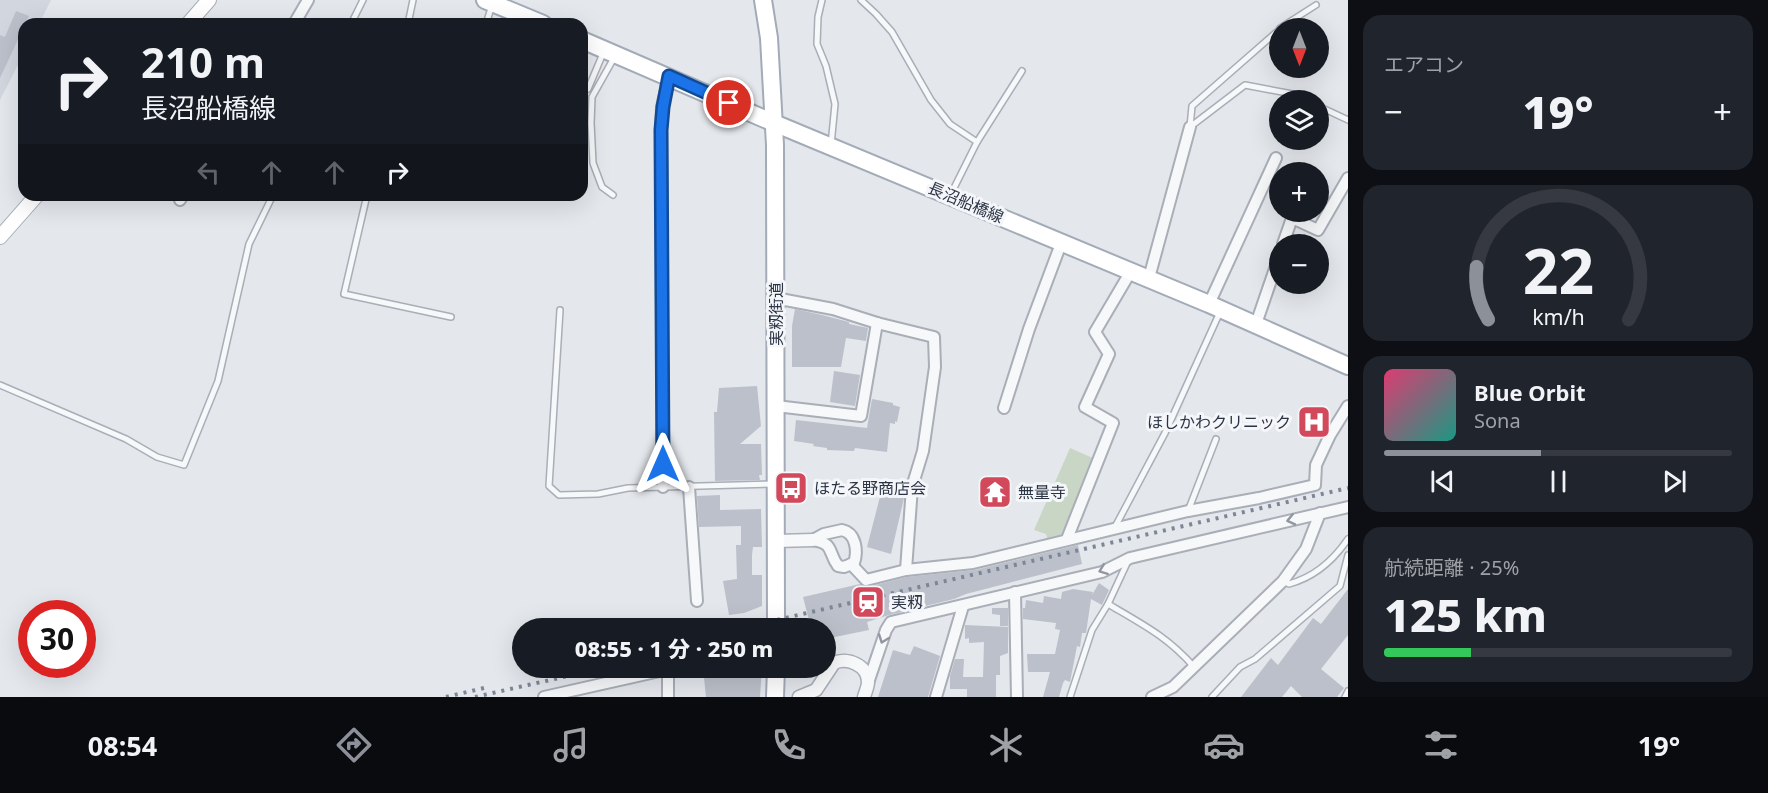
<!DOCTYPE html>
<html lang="ja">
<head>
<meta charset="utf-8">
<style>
	:root { --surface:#171b24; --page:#20242c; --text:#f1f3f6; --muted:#9ea1a6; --line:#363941; --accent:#8c9099 }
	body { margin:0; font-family:"Noto Sans","Noto Sans JP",sans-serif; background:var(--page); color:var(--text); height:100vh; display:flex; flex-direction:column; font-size:22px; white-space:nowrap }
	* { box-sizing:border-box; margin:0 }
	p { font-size:20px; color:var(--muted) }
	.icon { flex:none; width:33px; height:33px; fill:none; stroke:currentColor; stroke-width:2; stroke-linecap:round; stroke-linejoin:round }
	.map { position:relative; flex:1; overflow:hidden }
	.drawer { display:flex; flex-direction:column; gap:15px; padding:15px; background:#0d0f14; width:420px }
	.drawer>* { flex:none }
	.top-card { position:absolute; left:18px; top:18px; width:570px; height:183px; border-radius:18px; box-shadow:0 6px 24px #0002; background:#171b24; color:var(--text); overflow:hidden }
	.needle { width:39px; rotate:180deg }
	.tools { position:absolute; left:1269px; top:18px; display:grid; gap:12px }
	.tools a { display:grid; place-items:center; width:60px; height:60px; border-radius:50%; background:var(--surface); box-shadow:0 6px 24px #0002; font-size:30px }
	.speed { position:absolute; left:18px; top:600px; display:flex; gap:12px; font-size:30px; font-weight:700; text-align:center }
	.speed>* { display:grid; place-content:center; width:78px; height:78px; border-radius:50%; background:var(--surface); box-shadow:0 6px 24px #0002; line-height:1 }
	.speed .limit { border:9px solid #d22; background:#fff; color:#111 }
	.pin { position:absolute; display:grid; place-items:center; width:51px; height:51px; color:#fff; margin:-26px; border:3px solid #fff; border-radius:50%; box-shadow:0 2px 6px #0007 }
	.me { position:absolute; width:66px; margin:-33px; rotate:0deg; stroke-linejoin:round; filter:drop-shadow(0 0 4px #0008) }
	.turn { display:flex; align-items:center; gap:21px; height:126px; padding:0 24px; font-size:27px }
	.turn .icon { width:78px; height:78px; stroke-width:2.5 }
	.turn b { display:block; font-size:42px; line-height:51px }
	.lanes { display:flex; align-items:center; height:57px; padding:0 24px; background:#0003; justify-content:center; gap:30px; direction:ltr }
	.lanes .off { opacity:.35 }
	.big { font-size:45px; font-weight:800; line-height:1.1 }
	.drawer .tile { flex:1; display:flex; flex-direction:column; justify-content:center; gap:9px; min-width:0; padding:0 21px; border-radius:18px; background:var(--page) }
	.drawer .dial { align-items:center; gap:0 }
	.dial svg { height:156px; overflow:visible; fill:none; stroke:var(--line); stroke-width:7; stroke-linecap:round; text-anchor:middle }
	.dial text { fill:var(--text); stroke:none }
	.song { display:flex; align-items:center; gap:18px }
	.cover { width:72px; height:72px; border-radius:9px; background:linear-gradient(135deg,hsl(340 70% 55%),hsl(170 70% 35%)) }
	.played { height:6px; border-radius:3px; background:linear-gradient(90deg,var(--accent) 45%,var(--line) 45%) }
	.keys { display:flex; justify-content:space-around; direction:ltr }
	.heat { display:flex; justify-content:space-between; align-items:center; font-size:33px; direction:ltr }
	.charge { height:9px; border-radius:4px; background:linear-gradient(90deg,#34c759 25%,var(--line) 0) }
	.trip { position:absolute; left:512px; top:618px; width:324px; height:60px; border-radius:30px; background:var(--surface); box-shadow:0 6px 24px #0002; font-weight:800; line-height:60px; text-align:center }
	.dock { display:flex; height:96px; justify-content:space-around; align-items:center; background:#090b0e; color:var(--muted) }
	.dock .icon { width:42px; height:42px }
	.dock .active { color:var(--accent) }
	.dock b { font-size:27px; color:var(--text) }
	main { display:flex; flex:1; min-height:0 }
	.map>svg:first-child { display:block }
</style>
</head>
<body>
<main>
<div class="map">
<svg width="1348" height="697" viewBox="0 0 1348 697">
	<rect width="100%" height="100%" fill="#e4e7ec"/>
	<polygon fill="#d2d6de" points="0,0 51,0 39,24 24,24 24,53 0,100"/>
	<polygon fill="#c9d6c5" points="1070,448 1095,459 1064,537 1048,541 1046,534 1034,530"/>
	<g fill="#bbc0ca">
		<polygon points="16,11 29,16 0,78 0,35 5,37"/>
		<polygon points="795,309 822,315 849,322 849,324 868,328 866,341 846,338 841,367 792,367 792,326"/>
		<polygon points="834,371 860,375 855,406 830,402"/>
		<polygon points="757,386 761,426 740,444 761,444 762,475 759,475 760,480 715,481 714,412 717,412 719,388"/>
		<polygon points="872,399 893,403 893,405 900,407 897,422 895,421 895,424 890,423 887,452 855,448 854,451 827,450 827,448 813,446 814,444 794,441 796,420 867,428"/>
		<polygon points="889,489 900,492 899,497 904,498 891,554 867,547 881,493 887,494"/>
		<polygon points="720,495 720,510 761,509 762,547 753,547 752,555 752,575 762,575 762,606 744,613 729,615 723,581 737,579 736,545 741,545 741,526 699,527 697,496"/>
		<polygon points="1078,545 1082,564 966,594 954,599 889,615 867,622 869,630 825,639 825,628 811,628 803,597 860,584 868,587 907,577 975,570"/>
		<polygon points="1099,583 1109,590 1102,605 1091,599 1086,633 1082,633 1080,647 1077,646 1070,682 1065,680 1063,683 1059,697 1043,697 1050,672 1028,672 1027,654 1055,654 1060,630 1055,629 1056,623 1023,619 1023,608 1025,608 1026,600 1043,603 1044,596 1061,599 1062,592 1073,589 1093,592 1092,595"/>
		<polygon points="1348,589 1348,635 1321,669 1344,688 1337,697 1302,697 1291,686 1282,697 1241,697 1271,658 1278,665 1313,618 1321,624"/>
		<polygon points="992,608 1008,608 1008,626 1000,626 1000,615 992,614"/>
		<polygon points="965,625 1008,627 1008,653 1000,656 1000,675 996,675 996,697 967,697 967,689 950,689 950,676 955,659 964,659 963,677 983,677 984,642 969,643 969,638 965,639"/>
		<polygon points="914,646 940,656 928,697 878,697 893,650 910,655"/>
		<polygon points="703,668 762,668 760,697 706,697"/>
	</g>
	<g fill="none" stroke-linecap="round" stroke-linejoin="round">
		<defs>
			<g id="service">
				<polyline points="822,0 818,17 817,44 826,66 835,104 831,145"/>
				<polyline points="861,0 876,14 892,32 931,100 950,124 977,142"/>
				<polyline points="351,24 363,0"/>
				<polyline points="408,24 413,0"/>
				<polyline points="486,24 492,5"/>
				<polyline points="1280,28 1316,5"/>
				<polyline points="582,92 588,89 604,51"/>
				<polyline points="1318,106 1348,120"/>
				<polyline points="1190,127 1192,106 1280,29"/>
				<polyline points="1190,127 1245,85 1298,95 1308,100"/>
				<polyline points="951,194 977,142 1022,71"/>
				<polyline points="367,195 344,294 451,317"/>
				<polyline points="613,195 602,187 593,163 591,123 592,97 615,56"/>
				<polyline points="560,310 549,486 559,495 598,494 628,488 775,484"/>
				<polyline points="0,385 126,439 157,457 184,465 218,381 249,244 273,195"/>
				<polyline points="1188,511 1216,439"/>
				<polyline points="1115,527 1165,433 1220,312"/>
				<path d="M1283 581 1289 584C1315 577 1333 561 1348 539"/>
				<path d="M1108 604C1142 624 1168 637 1194 667"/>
				<polyline points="1070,697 1092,630 1108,604 1128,561"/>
				<polyline points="1212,697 1240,667 1255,659 1340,586 1348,555"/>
				<polyline points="1345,697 1348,691"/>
			</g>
			<g id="minor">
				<polyline points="294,24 308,0"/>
				<polyline points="180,200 183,195"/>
				<polyline points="1283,244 1292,218 1318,230 1348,178"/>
				<polyline points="1149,278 1190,127"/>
				<polyline points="775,298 833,309 877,323 861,416 776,406"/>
				<polyline points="1209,304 1276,158"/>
				<polyline points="877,323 934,337 935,367 923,451 912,487 906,570"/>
				<polyline points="1256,324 1280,254"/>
				<polyline points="1004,408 1029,329 1062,241"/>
				<polyline points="663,487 661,130 662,107 669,76"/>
				<polyline points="689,487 697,601"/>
				<path d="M842 530C856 533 858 551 854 563L844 567 838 566C827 551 835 544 813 540L824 534Z"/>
				<polyline points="1067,539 1113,423 1085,407 1109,354 1095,332 1131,271"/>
				<polyline points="851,564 866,580 906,570 973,563 1188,511 1259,498 1315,485 1316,465 1330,435 1348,406"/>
				<polyline points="1015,592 1017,697"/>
				<polyline points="868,683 886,630 891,622 1102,572 1130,558 1348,507"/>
				<polyline points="544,697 673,668"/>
				<polyline points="668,697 668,669"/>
				<polyline points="936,697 963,606"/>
				<polyline points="1152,697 1173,687 1283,581 1306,549 1320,513"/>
			</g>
			<g id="tertiary">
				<polyline points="777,541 813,540"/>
				<path d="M799 697 816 690 834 663C847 657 868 665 868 682 868 687 865 693 864 697"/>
			</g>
			<g id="secondary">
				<polyline points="188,24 209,0"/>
				<polyline points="0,237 37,195"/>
			</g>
			<g id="primary">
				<polyline points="485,0 543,24"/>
				<polyline points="763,0 769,38 775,145 776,628"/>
				<polyline points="582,40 774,123 1209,304 1348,366"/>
				<polyline points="775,697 776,668"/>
			</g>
		</defs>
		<use href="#service" stroke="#a9aeb7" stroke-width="8"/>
		<use href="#minor" stroke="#a9aeb7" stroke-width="14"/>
		<use href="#tertiary" stroke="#a9aeb7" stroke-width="15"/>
		<use href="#secondary" stroke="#a9aeb7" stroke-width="16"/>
		<use href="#primary" stroke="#a3abb8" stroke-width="20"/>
		<use href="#service" stroke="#f7f8fa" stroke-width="5"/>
		<use href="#minor" stroke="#f7f8fa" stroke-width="10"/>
		<use href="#tertiary" stroke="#f7f8fa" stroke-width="12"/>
		<use href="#secondary" stroke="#fff" stroke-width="14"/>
		<use href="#primary" stroke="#fff" stroke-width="16"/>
		<g stroke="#7d8696" stroke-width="4" stroke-dasharray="3 6" stroke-linecap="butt">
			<polyline points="742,628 1348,488"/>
			<polyline points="446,697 484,688"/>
			<polyline points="475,697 603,668"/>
		</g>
	</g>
	<defs><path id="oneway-chevron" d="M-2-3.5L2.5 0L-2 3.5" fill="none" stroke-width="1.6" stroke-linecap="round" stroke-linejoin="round" transform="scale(1.5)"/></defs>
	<g stroke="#9196a0">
		<use href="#oneway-chevron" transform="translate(1291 520) rotate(167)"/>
		<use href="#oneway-chevron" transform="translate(1103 570) rotate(159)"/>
		<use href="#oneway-chevron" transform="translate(883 639) rotate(110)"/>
	</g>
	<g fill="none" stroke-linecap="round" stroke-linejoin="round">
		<defs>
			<polyline id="route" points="663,464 661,130 663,107 669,76 729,103"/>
		</defs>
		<use href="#route" stroke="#114b97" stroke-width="15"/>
		<use href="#route" stroke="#1a73e8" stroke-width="10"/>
	</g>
	<defs>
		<symbol id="hospital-square" viewBox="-11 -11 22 22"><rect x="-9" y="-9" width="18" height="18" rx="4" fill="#d1495b" stroke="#f4f6f9"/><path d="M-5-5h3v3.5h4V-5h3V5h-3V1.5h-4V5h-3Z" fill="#fff"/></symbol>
		<symbol id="bus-square" viewBox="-11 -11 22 22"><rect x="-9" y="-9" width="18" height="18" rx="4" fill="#d1495b" stroke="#f4f6f9"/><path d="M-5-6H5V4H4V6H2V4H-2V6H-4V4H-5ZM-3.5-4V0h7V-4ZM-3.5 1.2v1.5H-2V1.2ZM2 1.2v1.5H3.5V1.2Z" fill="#fff"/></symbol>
		<symbol id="temple-square" viewBox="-11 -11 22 22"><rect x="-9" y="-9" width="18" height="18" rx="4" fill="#d1495b" stroke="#f4f6f9"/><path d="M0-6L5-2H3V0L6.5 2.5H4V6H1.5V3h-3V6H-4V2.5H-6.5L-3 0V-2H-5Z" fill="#fff"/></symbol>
		<symbol id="station-square" viewBox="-11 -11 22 22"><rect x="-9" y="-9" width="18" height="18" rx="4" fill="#d1495b" stroke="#f4f6f9"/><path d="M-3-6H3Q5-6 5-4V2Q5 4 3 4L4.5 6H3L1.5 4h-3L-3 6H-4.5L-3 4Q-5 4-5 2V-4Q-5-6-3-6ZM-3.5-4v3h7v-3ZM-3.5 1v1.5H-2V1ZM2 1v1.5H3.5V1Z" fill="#fff"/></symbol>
	</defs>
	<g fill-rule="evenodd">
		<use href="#hospital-square" x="1295" y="403" width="38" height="38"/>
		<use href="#bus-square" x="772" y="469" width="38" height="38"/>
		<use href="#temple-square" x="976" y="473" width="38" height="38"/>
		<use href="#station-square" x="849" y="583" width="38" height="38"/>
	</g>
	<g text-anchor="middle" stroke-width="6" stroke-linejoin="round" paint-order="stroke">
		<g font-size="16" fill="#2b3445" stroke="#f4f6f9">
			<text transform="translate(966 202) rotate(23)" y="6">長沼船橋線</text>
			<text transform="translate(776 314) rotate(-90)" y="6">実籾街道</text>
		</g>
		<g font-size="16" fill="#2b3445" stroke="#f4f6f9" text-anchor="start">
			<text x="1291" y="428" text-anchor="end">ほしかわクリニック</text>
			<text x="814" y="494">ほたる野商店会</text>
			<text x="1018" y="498">無量寺</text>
			<text x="891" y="608">実籾</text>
		</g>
	</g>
</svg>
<div class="tools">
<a><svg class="needle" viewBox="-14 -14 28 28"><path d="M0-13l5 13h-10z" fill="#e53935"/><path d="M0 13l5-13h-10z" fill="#9ea1a6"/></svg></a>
<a><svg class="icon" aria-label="layers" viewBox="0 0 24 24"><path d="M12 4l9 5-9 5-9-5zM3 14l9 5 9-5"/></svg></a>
<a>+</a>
<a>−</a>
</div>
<div class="speed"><div class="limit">30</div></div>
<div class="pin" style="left:729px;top:103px;background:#d93025"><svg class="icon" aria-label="arrive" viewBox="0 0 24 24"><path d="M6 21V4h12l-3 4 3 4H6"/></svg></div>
<svg class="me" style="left:663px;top:464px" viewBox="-20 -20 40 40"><path d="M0-17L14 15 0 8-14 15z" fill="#1a73e8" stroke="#fff" stroke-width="4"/></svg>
<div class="trip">08:55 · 1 分 · 250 m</div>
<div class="top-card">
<div class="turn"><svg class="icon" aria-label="right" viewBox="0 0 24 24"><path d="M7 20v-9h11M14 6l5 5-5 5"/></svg><div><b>210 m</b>長沼船橋線</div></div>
<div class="lanes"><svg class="icon off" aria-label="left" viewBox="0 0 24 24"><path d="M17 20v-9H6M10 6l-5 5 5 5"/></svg><svg class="icon off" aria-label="ahead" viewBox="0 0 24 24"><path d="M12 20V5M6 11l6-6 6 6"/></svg><svg class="icon off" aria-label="ahead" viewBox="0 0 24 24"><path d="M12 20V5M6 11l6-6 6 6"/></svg><svg class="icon" aria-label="right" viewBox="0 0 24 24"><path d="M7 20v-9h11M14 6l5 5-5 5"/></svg></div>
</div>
</div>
<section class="drawer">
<div class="tile"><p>エアコン</p>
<div class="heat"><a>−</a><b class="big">19°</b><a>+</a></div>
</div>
<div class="tile dial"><svg viewBox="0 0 100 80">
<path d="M14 69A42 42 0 1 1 86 69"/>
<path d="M14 69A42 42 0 0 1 8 42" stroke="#8c9099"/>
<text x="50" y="56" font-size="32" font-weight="700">22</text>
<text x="50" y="72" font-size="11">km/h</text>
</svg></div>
<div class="tile">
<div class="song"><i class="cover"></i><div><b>Blue Orbit</b><p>Sona</p></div></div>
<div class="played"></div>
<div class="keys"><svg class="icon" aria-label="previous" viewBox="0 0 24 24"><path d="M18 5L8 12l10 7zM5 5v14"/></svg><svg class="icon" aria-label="pause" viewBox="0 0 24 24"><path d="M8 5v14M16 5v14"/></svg><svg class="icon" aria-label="next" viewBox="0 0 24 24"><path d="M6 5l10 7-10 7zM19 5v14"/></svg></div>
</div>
<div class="tile"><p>航続距離 · 25%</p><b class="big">125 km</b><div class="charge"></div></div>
</section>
</main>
<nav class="dock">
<b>08:54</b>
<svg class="icon active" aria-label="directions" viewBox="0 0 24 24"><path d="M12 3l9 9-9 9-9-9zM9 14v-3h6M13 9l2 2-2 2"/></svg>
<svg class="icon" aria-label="music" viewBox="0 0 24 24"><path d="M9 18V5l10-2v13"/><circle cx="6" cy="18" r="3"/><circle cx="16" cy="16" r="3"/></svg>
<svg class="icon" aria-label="phone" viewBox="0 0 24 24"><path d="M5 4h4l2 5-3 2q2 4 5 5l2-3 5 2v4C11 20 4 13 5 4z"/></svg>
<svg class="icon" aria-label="climate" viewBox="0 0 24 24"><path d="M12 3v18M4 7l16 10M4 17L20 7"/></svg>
<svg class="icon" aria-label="car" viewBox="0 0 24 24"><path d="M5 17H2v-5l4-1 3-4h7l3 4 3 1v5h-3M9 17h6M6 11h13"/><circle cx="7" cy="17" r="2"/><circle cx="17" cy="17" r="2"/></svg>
<svg class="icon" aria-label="filters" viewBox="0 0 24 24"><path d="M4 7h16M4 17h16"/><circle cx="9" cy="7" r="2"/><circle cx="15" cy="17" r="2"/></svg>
<b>19°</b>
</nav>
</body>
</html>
